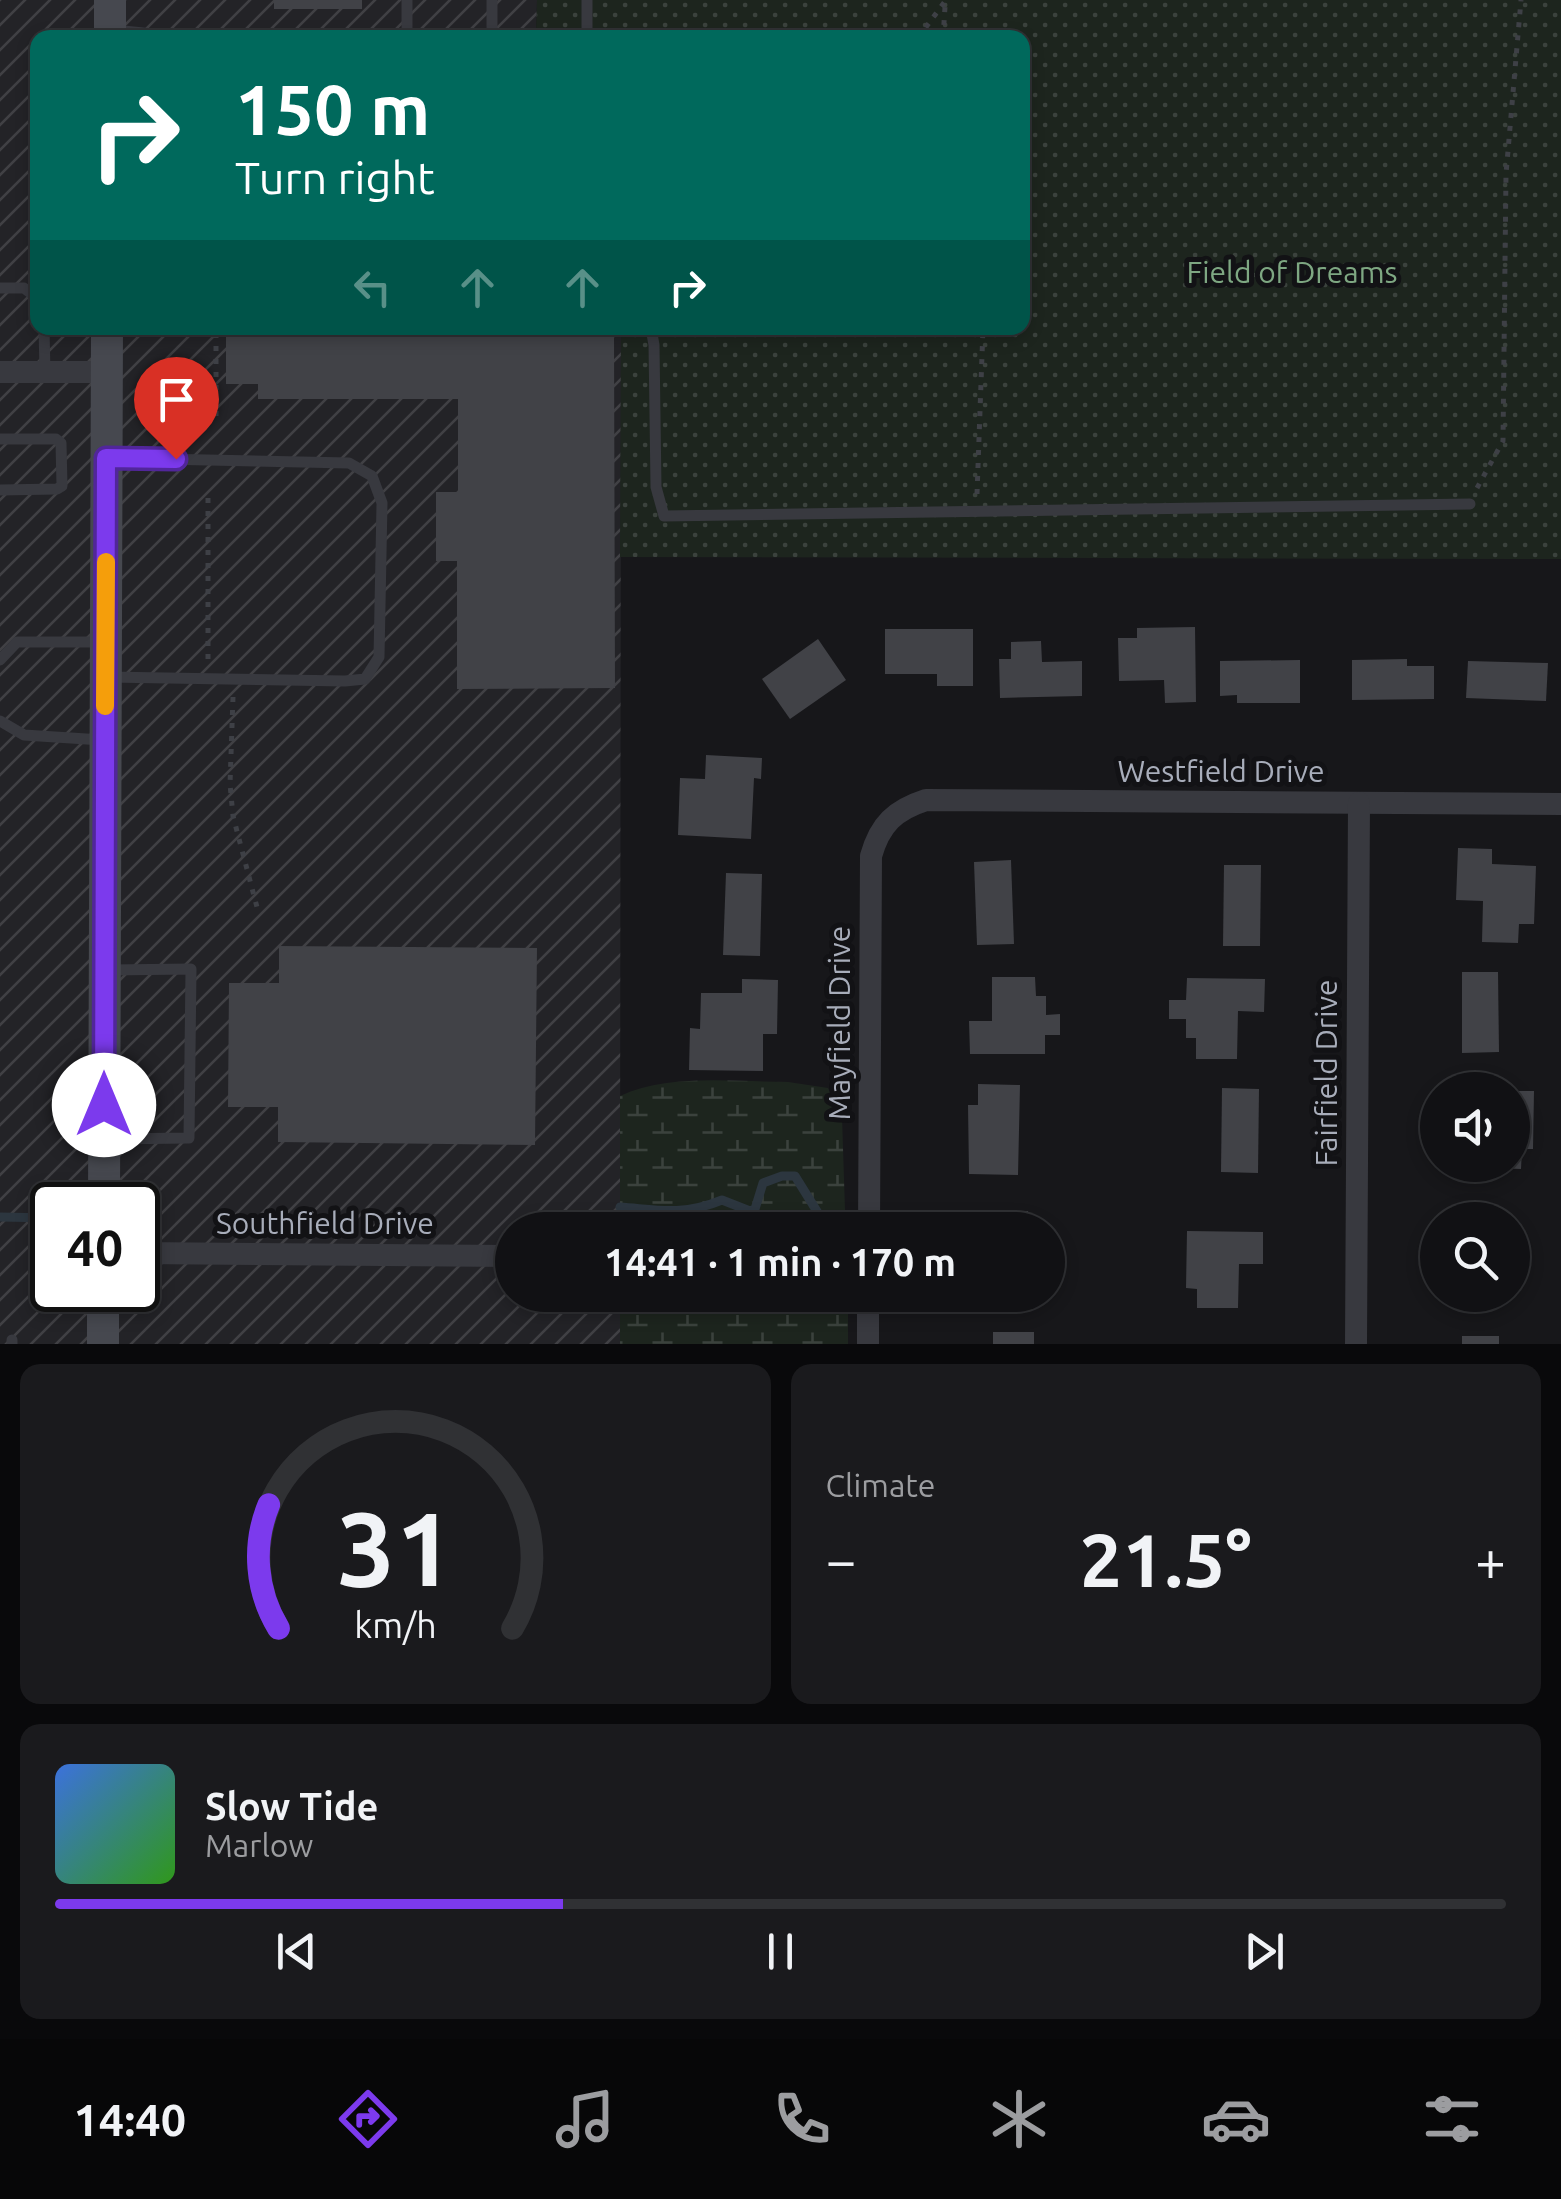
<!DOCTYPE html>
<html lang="en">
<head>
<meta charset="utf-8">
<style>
	:root { --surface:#111114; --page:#1a1a1d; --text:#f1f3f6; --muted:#9c9da0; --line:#303134; --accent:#7c3aed }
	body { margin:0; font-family:Ubuntu,sans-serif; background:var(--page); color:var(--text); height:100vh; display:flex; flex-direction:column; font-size:38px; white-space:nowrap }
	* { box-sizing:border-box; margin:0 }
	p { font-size:32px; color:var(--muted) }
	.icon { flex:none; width:55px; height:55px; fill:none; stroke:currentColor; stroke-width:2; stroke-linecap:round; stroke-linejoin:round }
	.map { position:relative; height:1344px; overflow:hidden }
	.panel { display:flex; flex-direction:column; gap:20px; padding:20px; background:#09090b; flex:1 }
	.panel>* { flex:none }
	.top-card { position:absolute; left:30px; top:30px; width:1000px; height:305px; border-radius:20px; box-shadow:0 5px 15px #0003,0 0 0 2px var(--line); background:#00695c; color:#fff; overflow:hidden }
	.fabs { position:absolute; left:1420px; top:1072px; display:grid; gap:20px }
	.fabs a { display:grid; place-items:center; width:110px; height:110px; border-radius:50%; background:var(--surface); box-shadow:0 5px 15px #0003,0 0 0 2px var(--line); font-size:50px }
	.speed { position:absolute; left:30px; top:1182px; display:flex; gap:20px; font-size:50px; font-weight:700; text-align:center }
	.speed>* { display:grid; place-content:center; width:130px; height:130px; border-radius:50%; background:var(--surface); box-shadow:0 5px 15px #0003,0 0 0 2px var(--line); line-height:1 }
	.speed .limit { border:5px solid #111; border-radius:15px; background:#fff; color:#111 }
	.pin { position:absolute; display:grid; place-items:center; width:85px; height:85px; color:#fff; margin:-102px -42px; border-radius:50% 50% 50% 0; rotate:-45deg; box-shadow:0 0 10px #0007 }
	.pin .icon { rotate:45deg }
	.me { position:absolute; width:110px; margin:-55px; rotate:0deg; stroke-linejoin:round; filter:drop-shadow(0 0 8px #0008) }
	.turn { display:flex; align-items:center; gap:35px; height:210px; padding:0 40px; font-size:45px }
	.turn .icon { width:130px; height:130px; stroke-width:2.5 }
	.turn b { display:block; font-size:70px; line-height:85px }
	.lanes { display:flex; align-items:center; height:95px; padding:0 40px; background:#0003; justify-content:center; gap:50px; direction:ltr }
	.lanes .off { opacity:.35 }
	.big { font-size:75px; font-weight:700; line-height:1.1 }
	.panel .card { flex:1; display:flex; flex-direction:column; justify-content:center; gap:15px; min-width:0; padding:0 35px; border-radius:20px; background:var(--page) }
	.panel .dial { align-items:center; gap:0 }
	.dial svg { height:260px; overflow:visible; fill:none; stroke:var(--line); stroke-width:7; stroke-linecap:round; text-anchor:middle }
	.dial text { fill:var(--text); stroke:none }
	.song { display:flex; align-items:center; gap:30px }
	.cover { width:120px; height:120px; border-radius:15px; background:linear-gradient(135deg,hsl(220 70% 55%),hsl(110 70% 35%)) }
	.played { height:10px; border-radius:5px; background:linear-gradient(90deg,var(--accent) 35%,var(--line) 35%) }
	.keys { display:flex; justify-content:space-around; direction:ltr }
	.heat { display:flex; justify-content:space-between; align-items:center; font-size:55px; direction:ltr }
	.panel .tiles { flex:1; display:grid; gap:20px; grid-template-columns:1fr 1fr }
	.card:last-child { grid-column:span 2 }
	.trip { position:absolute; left:495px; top:1212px; width:570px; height:100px; border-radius:50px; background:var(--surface); box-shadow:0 5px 15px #0003,0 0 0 2px var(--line); font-weight:700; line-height:100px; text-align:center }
	.menu { display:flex; height:160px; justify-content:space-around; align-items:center; background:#070708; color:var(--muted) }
	.menu .icon { width:70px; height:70px }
	.menu .active { color:var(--accent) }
	.menu b { font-size:45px; color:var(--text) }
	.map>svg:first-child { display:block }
</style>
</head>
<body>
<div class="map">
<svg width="1561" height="1344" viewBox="0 0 1561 1344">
	<defs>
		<pattern id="industrial-furrows" width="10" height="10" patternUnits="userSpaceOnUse" patternTransform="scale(2.5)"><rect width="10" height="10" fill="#232327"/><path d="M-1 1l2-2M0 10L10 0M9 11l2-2" fill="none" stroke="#404044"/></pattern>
		<pattern id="wetland-marsh" width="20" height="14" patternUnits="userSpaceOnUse" patternTransform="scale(2.5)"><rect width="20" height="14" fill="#1d251e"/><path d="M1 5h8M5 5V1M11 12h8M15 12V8" fill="none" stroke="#3b423d"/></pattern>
		<pattern id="park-dots" width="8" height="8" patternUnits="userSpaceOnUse" patternTransform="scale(2.5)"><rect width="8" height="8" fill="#1d251e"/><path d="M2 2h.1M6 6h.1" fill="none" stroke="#3b423d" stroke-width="1.8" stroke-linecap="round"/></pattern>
	</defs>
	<rect width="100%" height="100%" fill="#17171a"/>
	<path fill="url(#industrial-furrows)" fill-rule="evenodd" d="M0 0H537L536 37 38 38V328H621L620 1230H512V1295H620V1344H0ZM52 1205H138V1290H52Z"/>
	<g fill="url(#wetland-marsh)">
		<path d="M788 1082 828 1088 842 1117 845 1211 826 1229 644 1230 620 1219V1096C670 1073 735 1082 788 1082Z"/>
		<polygon points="636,1295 825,1295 842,1300 848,1314 848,1344 620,1344 620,1309"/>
	</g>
	<polygon fill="url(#park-dots)" points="537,0 1561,0 1561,559 620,557 621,328 1022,328 1022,38 536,37"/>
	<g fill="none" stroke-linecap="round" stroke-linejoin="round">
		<g stroke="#2c363f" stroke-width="9">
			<path d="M620 1207C661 1210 683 1216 722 1200L750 1211 755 1209 763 1183 782 1176H795L823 1221"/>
			<polyline points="0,1217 52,1218"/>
		</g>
	</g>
	<g fill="#414247">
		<rect x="274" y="0" width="88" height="9"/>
		<polygon points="226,328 614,328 615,688 457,689 457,561 436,561 436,492 458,492 458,399 258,399 258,384 226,384"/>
		<polygon points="1195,627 1196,702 1165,703 1164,680 1119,681 1118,638 1137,638 1137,628"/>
		<polygon points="885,629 973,629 973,686 937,686 937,674 885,674"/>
		<polygon points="818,639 846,680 790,719 762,679"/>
		<polygon points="1041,641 1042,662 1082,661 1082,696 1000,698 999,659 1011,659 1011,642"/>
		<polygon points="1407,659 1407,666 1434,666 1434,699 1352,700 1352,660"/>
		<polygon points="1300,660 1300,703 1237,703 1237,695 1220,696 1220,661"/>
		<polygon points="1468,661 1548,663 1546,701 1466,698"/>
		<polygon points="706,755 762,758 761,779 754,778 751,839 678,835 680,778 705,779"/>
		<polygon points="1458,848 1492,849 1492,864 1536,866 1534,924 1519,924 1518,943 1482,942 1483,901 1456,900"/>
		<polygon points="1011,860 1014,944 977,945 974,862"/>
		<polygon points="1224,865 1261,865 1260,946 1223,946"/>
		<polygon points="726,873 762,874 760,956 723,955"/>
		<polygon points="279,946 537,948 535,1145 278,1142 278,1107 228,1107 229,983 279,983"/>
		<polygon points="1462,972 1498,972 1499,1052 1462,1053"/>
		<polygon points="992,977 1035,977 1036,996 1046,996 1046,1015 1060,1014 1060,1035 1045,1035 1045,1054 970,1054 969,1021 992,1021"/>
		<polygon points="1187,978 1265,979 1264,1012 1238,1011 1237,1059 1196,1059 1196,1038 1186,1038 1186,1019 1169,1019 1169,1000 1186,1000"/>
		<polygon points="742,979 778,980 777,1034 763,1034 763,1071 689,1070 690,1028 700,1029 701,993 742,993"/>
		<polygon points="978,1084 1020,1085 1018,1175 969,1174 968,1105 978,1105"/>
		<polygon points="1222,1088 1259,1089 1258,1173 1221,1172"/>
		<polygon points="1512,1091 1534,1091 1533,1149 1522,1149 1521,1169 1496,1168 1496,1165 1512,1165"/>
		<polygon points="1028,1211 1028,1230 976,1230 976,1212"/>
		<polygon points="1187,1231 1263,1232 1263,1264 1239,1264 1238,1308 1197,1308 1197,1289 1186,1288"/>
		<polygon points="967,1295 1029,1295 1029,1305 967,1306"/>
		<rect x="1458" y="1295" width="42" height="8"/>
		<rect x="993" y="1332" width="41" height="12"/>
		<rect x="1462" y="1336" width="37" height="8"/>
	</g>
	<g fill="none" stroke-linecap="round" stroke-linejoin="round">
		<g stroke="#3e4046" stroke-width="5" stroke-dasharray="5 8" stroke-linecap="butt">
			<polyline points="918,38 946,0"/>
			<polyline points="943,38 945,7"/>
			<polyline points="216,416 216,328"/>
			<polyline points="1477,488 1503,441 1506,174 1521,0"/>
			<polyline points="977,494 983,328"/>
			<polyline points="208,659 208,497"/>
			<polyline points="233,697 230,784 233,816 258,911"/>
		</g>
		<g stroke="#38393f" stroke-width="11">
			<polyline points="114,30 192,38"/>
			<polyline points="407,38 407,0"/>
			<polyline points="492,38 492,0"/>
			<polyline points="587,38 587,0"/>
			<polyline points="0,288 24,288 38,299"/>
			<polyline points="44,328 45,372"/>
			<polyline points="651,328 654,345 656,487 664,516 1470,504"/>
			<polyline points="0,439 56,439 61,443 62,486 57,489 0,490"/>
			<polyline points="0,660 17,642 101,642"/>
			<polyline points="108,677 345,681 365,679 379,657 382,503 372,476 349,463 110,458"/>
			<polyline points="0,721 24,735 102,740"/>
			<polyline points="108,1139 189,1138 191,969 109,970"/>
			<polyline points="12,1344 12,1340"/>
		</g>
		<g stroke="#38393f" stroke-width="22">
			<polyline points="0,372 106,372"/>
			<path d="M869 1230 871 856C880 824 895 810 926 800L1561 804"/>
			<polyline points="138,1253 512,1256"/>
			<polyline points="868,1344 868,1295"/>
			<polyline points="1356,1344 1359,803"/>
		</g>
		<g stroke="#46484f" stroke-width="32">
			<polyline points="110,38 110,0"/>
			<polyline points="104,1205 107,328"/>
			<polyline points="103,1344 103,1290"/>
		</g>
	</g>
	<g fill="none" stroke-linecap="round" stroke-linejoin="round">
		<defs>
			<polyline id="route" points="104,1105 106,458 176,459"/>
		</defs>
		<use href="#route" stroke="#51269a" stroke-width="25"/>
		<use href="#route" stroke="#7c3aed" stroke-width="18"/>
		<polyline stroke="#f59e0b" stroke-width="18" points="105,706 106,562"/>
	</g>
	<g text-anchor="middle" stroke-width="10" stroke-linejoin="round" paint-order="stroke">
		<g font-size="30" fill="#7ea782" stroke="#121215">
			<text x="1292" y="283">Field of Dreams</text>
		</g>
		<g font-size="30" fill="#a8adba" stroke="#121215">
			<text x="1221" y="782">Westfield Drive</text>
			<text transform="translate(840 1023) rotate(-90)" y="10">Mayfield Drive</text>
			<text transform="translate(1327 1073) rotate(-90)" y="10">Fairfield Drive</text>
			<text x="325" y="1234">Southfield Drive</text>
		</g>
	</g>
</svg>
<div class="fabs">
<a><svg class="icon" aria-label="sound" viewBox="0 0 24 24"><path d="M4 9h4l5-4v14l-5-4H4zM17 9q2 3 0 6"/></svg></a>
<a><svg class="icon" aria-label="search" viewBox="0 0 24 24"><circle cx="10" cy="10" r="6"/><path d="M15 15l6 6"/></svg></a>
</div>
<div class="speed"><div class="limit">40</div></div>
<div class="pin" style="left:176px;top:459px;background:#d93025"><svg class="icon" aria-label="arrive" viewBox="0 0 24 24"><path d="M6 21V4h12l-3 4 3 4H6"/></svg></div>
<svg class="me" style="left:104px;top:1105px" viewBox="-20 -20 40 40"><circle r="19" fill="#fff"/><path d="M0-13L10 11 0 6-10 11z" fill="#7c3aed"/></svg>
<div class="trip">14:41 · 1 min · 170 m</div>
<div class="top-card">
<div class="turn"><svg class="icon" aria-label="right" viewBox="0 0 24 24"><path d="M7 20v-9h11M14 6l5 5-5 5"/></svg><div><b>150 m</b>Turn right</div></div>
<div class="lanes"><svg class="icon off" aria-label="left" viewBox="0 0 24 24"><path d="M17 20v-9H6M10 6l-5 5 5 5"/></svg><svg class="icon off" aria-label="ahead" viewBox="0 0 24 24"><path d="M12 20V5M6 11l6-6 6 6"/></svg><svg class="icon off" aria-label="ahead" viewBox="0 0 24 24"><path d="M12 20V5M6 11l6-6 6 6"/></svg><svg class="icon" aria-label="right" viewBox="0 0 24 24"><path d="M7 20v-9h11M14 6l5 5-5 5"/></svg></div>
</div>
</div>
<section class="panel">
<div class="tiles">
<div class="card dial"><svg viewBox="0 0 100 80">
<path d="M14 69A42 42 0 1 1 86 69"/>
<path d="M14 69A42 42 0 0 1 11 31" stroke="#7c3aed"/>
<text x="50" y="56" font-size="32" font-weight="700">31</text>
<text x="50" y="72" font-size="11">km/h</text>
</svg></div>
<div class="card"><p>Climate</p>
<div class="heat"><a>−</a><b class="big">21.5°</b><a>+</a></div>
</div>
<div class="card">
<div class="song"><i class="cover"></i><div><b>Slow Tide</b><p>Marlow</p></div></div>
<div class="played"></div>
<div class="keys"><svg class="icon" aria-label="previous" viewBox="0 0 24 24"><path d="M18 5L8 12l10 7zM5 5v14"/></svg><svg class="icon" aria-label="pause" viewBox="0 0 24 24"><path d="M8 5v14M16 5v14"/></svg><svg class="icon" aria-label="next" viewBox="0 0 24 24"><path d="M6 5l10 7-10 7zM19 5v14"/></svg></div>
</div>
</div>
</section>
<nav class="menu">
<b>14:40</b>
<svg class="icon active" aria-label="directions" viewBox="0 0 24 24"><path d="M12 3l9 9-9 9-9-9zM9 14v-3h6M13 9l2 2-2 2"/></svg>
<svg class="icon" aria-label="music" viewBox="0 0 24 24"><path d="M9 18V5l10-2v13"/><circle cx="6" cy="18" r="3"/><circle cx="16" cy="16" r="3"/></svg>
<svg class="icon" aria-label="phone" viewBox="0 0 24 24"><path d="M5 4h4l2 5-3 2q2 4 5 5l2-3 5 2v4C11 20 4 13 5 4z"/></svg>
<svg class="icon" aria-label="climate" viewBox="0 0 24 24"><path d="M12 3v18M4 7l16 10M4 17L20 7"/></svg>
<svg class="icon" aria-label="car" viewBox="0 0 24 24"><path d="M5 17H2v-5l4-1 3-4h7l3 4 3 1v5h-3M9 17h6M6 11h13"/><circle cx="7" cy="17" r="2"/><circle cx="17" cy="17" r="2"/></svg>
<svg class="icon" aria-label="filters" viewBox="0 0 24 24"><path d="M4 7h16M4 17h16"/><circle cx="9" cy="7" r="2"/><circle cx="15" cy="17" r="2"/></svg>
</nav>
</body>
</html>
